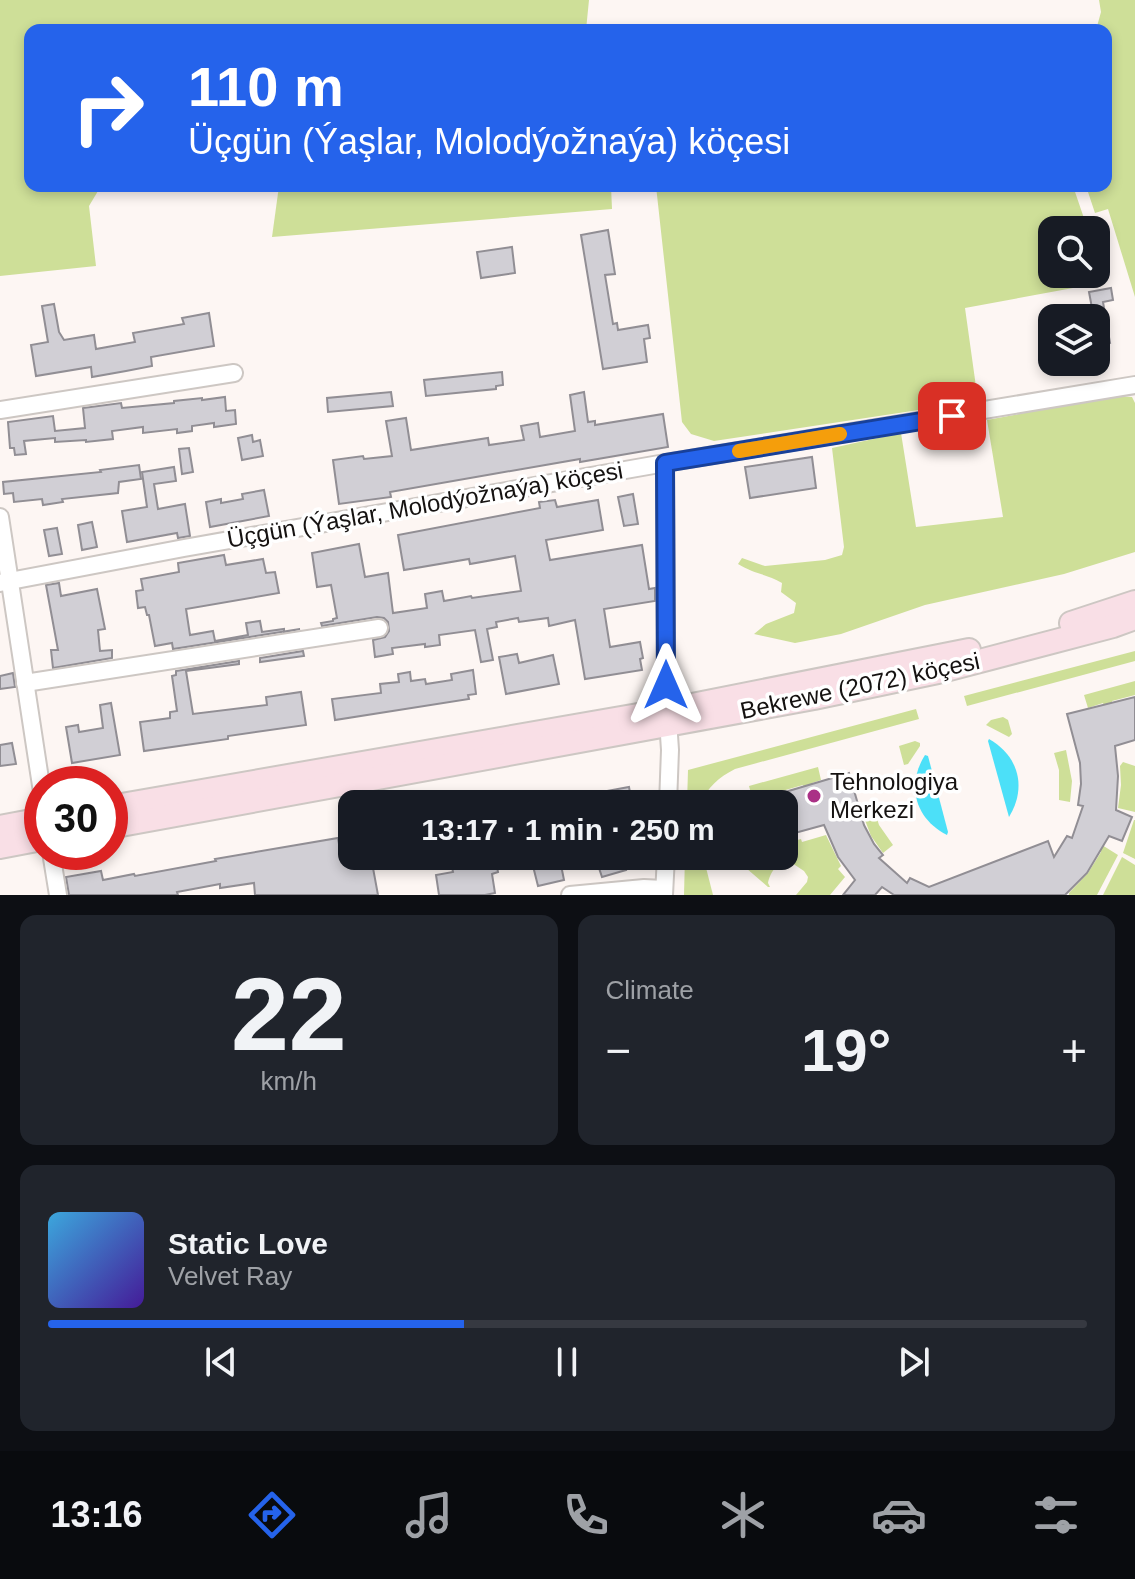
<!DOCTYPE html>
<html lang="en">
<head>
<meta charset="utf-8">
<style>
	:root { --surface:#171b24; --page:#20242c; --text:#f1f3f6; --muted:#9ea1a6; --line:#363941; --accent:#2563eb }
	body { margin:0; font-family:Arial,sans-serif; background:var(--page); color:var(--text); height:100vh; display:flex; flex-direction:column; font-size:30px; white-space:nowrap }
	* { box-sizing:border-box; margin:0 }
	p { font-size:26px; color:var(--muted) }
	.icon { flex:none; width:44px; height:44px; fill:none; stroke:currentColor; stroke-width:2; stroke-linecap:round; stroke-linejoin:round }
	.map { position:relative; height:895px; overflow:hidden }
	.sheet { display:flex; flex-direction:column; gap:20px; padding:20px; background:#0d0f14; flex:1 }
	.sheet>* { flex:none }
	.banner { position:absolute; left:24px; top:24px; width:1088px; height:168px; border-radius:16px; box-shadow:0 4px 12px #0003; background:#2563eb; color:#fff; overflow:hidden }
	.controls { position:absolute; left:1038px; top:216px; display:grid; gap:16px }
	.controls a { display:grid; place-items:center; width:72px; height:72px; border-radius:16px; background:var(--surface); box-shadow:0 4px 12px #0003; font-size:40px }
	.speed { position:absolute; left:24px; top:766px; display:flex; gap:16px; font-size:40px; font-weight:700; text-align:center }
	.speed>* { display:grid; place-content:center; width:104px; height:104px; border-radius:50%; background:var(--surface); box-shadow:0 4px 12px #0003; line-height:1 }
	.speed .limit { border:12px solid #d22; background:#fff; color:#111 }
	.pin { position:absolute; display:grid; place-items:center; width:68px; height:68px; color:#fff; margin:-34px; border-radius:16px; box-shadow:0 4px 12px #0006 }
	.me { position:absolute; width:88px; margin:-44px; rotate:0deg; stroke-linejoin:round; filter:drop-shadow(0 0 6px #0008) }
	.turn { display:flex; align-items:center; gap:28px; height:168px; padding:0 32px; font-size:36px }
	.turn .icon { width:104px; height:104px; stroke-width:2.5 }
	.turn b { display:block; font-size:56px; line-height:68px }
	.big { font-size:60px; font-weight:600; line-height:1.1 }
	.sheet .card { flex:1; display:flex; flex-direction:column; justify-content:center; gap:12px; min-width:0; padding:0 28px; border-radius:16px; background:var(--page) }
	.sheet .dial { align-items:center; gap:0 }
	.dial b { font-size:104px; line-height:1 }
	.song { display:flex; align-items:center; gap:24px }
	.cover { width:96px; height:96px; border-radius:12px; background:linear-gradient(135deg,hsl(200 70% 55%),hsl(260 70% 35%)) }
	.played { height:8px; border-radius:4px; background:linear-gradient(90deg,var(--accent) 40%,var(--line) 40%) }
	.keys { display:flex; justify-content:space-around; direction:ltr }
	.heat { display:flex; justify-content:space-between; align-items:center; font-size:44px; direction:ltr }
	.sheet .tiles { flex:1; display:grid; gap:20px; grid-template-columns:1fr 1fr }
	.card:last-child { grid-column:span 2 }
	.trip { position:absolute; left:338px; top:790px; width:460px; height:80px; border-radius:16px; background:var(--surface); box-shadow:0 4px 12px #0003; font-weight:600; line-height:80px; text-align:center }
	.tabs { display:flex; height:128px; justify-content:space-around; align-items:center; background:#090b0e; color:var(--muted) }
	.tabs .icon { width:56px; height:56px }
	.tabs .selected { color:var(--accent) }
	.tabs b { font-size:36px; color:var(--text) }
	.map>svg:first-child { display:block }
</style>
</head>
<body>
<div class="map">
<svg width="1135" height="895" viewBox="0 0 1135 895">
	<rect width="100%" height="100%" fill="#fdf6f3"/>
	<g fill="#cedf98">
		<polygon points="0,0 589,0 586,30 30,30 30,186 101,186 89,206 96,266 0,276"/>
		<polygon points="1099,0 1135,0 1135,297 1108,209 1095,213 1086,186 1106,186 1106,30 1096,30 1101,12"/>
		<polygon points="279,186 611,186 612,209 272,237"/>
		<polygon points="656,186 1073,186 1088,230 1052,230 1052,274 1096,274 1096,265 1100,283 965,308 978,401 714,441 691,434 682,422"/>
		<path d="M1115 396 1132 397 1135 403V552L1064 574 925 605 841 634 795 643 754 634 766 624 794 613 796 603 781 592 782 583C767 574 754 574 738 564L742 558 765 566 825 560 842 555 844 547 832 448 901 433 916 527 1003 517 987 420Z"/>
		<polygon points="1135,651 1135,661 967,706 964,696"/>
		<polygon points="1135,681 1135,695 1112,701 1113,706 1105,708 1103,703 1088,708 1084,695"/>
		<path d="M916 709 919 719 735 769C719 777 707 788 700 804H687L688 770Z"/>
		<polygon points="1003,717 1008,720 1012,734 1009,737 986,725 991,720"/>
		<polygon points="915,741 920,743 920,746 908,764 904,765 899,746"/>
		<polygon points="1066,750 1072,781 1070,802 1059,800 1059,770 1054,753"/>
		<polygon points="1123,762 1135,766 1135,812 1118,808 1121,785 1120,766"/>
		<polygon points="818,767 821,780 812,783 813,788 805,790 803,785 768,795 769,800 754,804 749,786"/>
		<polygon points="872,803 879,825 893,845 883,853 871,836 860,807"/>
		<polygon points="1134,820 1135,820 1135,859 1123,853"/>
		<path d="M826 835 841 866 838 869 845 877 830 895H796L807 882 808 877 804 871 789 861C778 861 770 872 768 883L770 887H768L732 856H784V841L786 843 801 839 802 842Z"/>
		<polygon points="1094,840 1118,855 1097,895 1069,895 1069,893 1088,873 1101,852 1090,846"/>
		<polygon points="685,856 703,856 713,895 684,895"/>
		<polygon points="1122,857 1135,865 1135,895 1103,895"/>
	</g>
	<g fill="#4ce0f8">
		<path d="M989 739C1019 756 1027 788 1009 817L988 741Z"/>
		<path d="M925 755 928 756 948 832 947 835C915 819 906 785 925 755Z"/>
	</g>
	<g fill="#d1cfd5" stroke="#918e94" stroke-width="2">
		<polygon points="608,230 615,274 605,275 613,324 617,323 618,330 648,325 650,338 644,339 647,362 603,369 581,235"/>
		<polygon points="512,247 515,273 481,278 477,252"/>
		<polygon points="1111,288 1113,300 1103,302 1110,343 1096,345 1096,318 1068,318 1067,312 1092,308 1089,292"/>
		<polygon points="54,304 59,332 64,340 94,335 96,349 135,342 133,333 184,324 182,318 209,313 214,346 151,357 152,366 126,371 92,377 91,367 36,376 31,345 48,342 42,306"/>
		<polygon points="502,372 503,385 496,386 496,389 426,396 424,380"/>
		<polygon points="391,392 393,406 328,412 327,398"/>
		<polygon points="584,392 588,422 595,421 595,425 663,414 668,447 580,462 580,459 493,474 390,492 391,497 339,504 333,460 363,456 364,459 392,456 386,421 406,418 411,450 488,438 489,445 524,440 521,426 538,423 540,437 575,431 570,395"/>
		<polygon points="225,397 226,411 235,410 236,424 214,427 214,423 192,426 192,431 177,433 177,429 143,433 143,427 112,431 113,439 86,442 86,440 55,442 55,438 24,441 26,454 15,455 14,448 10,448 8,422 53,416 55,431 85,428 83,408 121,403 122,408 174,403 174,401 202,398 202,400"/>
		<polygon points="252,435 253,442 260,440 263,456 242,460 238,438"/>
		<polygon points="189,448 193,472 182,474 179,449"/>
		<polygon points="812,457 816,488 750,498 745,467"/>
		<polygon points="139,465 141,479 119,482 118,493 62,499 63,502 43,505 42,499 14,502 13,493 4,494 3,482 101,472 100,470"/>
		<polygon points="174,467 176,481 154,484 158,509 185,504 190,536 178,538 177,533 127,542 122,511 147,507 142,472"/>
		<polygon points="264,490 269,516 210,527 206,502 221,499 221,503 243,499 242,494"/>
		<polygon points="633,494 638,524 624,526 618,497"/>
		<polygon points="555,500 557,507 598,500 603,530 546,540 550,560 642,545 649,589 655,588 655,601 604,609 610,647 640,642 643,658 640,659 642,670 585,679 575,620 549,626 548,618 519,622 518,618 496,622 497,627 487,629 493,660 481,662 475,630 439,635 440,645 425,647 425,644 392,648 393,654 375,657 373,640 385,637 389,631 388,622 384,618 377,617 322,626 321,623 333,621 333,619 337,618 331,585 317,587 312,553 359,544 365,577 388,573 393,613 427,608 425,594 442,591 444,601 471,596 472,598 521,591 515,556 470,564 469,559 404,570 398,535 540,508 539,502"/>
		<polygon points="92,522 97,547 82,550 78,525"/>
		<polygon points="57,528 62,554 49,556 44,530"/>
		<polygon points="224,555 226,565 263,559 266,573 275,572 279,593 186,609 190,635 213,631 215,641 248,635 246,623 260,621 262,632 284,629 284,632 300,629 173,649 172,643 155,646 149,615 147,615 145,607 138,608 136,591 143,590 141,579 179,572 178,563"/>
		<polygon points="59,583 61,596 97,589 105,629 98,630 100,651 112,650 112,658 53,668 51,650 58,650 46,585"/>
		<polygon points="303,651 304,656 260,662 260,658"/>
		<polygon points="517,654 519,663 553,655 559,684 506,694 499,657"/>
		<polygon points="239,661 239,664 186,671 193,714 267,705 266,697 301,692 306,725 228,736 228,739 144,751 140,722 170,718 170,712 177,711 172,676 176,675 176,671"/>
		<polygon points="473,670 476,694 468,695 469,699 335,720 332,699 381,693 380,684 399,682 398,674 410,672 411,681 425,679 426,684 452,680 451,674"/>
		<polygon points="13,673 15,687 0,689 0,676"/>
		<polygon points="1135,697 1135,740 1115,746 1118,776 1116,810 1132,817 1122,841 1109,836 1087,873 1065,895 894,895 882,887 875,895 843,895 855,880 838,857 824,825 784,836 784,804 755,804 755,801 849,773 864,825 874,844 883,855 879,858 907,883 910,878 929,887 1048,841 1054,857 1067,836 1072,838 1083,806 1078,805 1081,784 1080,763 1067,714"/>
		<polygon points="111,703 120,755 72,763 66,727 78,725 79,732 103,728 100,705"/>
		<polygon points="12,743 16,764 0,766 0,745"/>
		<polygon points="629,787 632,804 569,804 569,798"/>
		<polygon points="338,838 341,856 406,856 406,862 373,868 378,895 255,895 254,883 220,888 220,884 177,892 178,895 69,895 66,877 101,871 103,880 134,874 135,876 216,861 215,859"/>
		<polygon points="450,856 495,856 498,872 492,874 495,893 485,895 439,895 436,875 453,872"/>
		<polygon points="595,856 622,856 626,870 602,877"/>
		<polygon points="560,860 564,880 538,886 533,866"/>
	</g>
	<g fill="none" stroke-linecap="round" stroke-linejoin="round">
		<defs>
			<g id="street">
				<polyline points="0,410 234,373"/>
				<polyline points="665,463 666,691 670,750 668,804"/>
				<polyline points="0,517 42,792"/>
				<polyline points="0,583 184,548 665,463 1135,385"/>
				<polyline points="25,683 379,628"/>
				<polyline points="51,852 58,895"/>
				<polyline points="570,895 644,888 664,889"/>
				<polyline points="664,895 666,856"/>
			</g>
			<g id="secondary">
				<polyline points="1071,623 1135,602"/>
				<polyline points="110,807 667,710 969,650"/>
				<polyline points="0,827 42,819"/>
				<polyline points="110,827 814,698 938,672 1113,626 1135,618"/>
				<polyline points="0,847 42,839"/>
			</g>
		</defs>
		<use href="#street" stroke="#cdc7c3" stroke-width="20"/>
		<use href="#secondary" stroke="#cdc7c3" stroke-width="26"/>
		<use href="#street" stroke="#fff" stroke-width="16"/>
		<use href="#secondary" stroke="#f9dfe6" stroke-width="22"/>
	</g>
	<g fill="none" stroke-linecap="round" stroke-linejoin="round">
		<defs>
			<polyline id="route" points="666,685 665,463 952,416"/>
		</defs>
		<use href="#route" stroke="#184099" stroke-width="20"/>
		<use href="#route" stroke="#2563eb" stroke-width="14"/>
		<polyline stroke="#f59e0b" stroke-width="14" points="739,451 840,434"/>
	</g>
	<circle fill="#aa3186" stroke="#fff" stroke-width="3" cx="814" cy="796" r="8"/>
	<g text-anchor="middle" stroke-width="7" stroke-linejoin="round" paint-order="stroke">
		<g font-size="24" fill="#151211" stroke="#fff">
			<text transform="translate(425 505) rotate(-10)" y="8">Üçgün (Ýaşlar, Molodýožnaýa) köçesi</text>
			<text transform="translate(860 686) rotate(-12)" y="8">Bekrewe (2072) köçesi</text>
		</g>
		<g font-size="24" fill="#151211" stroke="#fff" text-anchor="start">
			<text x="830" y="790">Tehnologiya<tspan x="830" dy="28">Merkezi</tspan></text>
		</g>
	</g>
</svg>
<div class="controls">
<a><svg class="icon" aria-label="search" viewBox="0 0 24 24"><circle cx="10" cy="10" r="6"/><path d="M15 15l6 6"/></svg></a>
<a><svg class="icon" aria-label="layers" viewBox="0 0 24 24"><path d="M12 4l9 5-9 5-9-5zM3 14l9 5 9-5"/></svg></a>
</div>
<div class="speed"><div class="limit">30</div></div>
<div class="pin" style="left:952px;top:416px;background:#d93025"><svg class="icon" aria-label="arrive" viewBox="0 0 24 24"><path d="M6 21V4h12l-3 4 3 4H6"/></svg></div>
<svg class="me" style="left:666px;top:685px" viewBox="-20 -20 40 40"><path d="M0-17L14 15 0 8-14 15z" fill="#2563eb" stroke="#fff" stroke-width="4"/></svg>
<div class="trip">13:17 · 1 min · 250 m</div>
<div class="banner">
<div class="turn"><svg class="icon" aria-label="right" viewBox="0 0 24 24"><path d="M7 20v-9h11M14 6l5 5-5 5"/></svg><div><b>110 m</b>Üçgün (Ýaşlar, Molodýožnaýa) köçesi</div></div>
</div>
</div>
<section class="sheet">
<div class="tiles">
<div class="card dial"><b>22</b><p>km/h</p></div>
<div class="card"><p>Climate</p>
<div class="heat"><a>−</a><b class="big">19°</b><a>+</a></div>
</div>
<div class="card">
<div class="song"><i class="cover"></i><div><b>Static Love</b><p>Velvet Ray</p></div></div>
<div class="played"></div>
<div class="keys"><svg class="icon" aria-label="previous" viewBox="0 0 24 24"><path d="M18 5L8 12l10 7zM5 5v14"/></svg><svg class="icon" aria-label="pause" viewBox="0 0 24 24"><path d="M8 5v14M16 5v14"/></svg><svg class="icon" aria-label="next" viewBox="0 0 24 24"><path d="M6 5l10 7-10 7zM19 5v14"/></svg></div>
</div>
</div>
</section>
<nav class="tabs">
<b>13:16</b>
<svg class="icon selected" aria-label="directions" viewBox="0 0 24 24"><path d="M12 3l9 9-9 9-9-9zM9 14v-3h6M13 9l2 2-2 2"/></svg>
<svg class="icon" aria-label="music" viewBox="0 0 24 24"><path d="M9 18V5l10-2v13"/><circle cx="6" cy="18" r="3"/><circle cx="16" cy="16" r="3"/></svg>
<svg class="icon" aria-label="phone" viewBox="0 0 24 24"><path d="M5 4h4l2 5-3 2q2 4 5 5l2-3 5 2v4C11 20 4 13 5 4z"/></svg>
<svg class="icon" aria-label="climate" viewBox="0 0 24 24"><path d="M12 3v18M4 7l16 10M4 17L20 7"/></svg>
<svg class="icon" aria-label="car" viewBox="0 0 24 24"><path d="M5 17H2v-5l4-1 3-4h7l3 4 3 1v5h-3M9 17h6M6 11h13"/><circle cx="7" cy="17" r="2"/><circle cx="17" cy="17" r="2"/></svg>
<svg class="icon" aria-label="filters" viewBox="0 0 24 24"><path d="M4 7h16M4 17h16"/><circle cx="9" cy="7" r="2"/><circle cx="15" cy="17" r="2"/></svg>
</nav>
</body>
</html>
